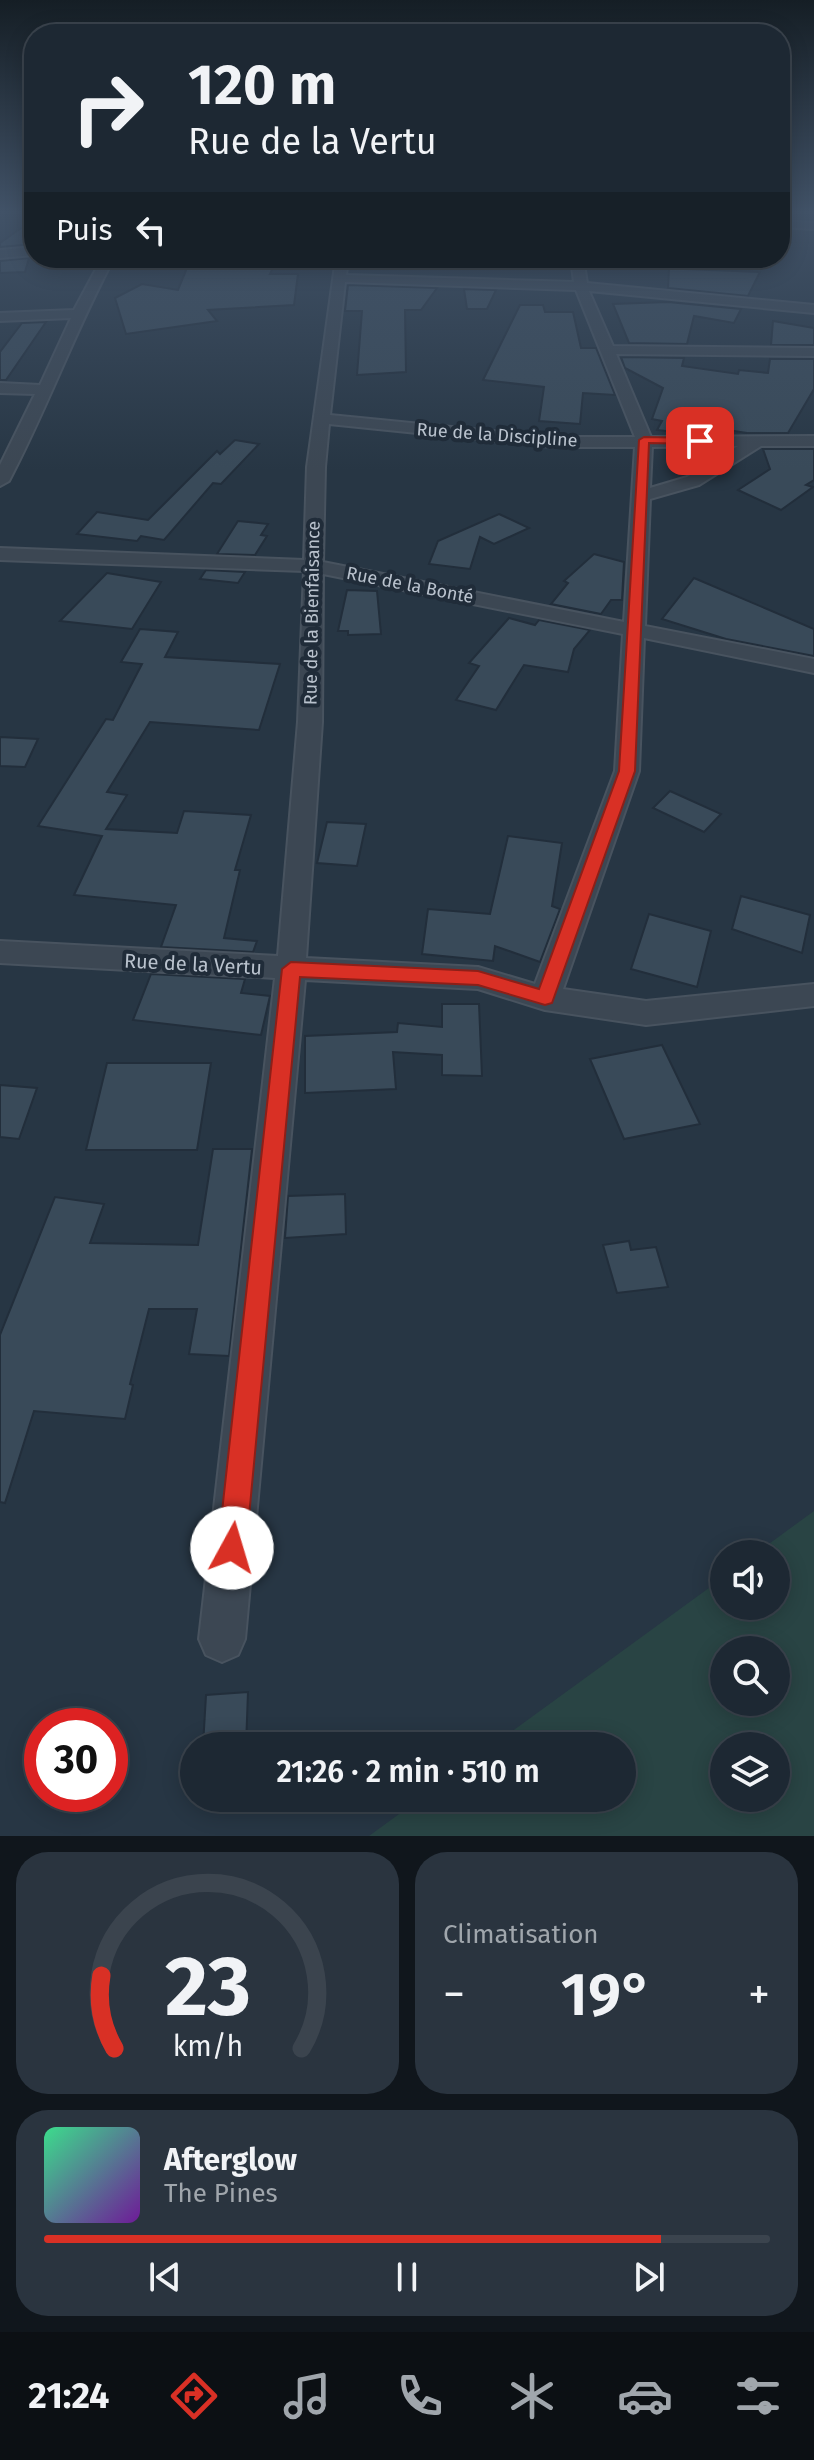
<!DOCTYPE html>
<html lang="fr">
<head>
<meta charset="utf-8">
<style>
	:root { --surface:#1d2833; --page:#2a343f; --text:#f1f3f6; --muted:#a0a6ac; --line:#3b444e; --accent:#d93025 }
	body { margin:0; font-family:"Fira Sans",sans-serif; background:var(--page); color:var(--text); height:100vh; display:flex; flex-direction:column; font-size:30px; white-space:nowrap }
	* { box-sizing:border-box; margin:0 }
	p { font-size:26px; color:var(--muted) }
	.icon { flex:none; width:44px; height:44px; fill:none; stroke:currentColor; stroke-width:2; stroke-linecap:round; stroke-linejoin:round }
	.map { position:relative; height:1836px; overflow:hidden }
	.side { display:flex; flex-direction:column; gap:16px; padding:16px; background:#10161c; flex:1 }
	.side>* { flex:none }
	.guide { position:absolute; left:24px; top:24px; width:766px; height:244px; border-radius:32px; box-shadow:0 4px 20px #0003,0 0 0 2px var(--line); background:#1d2833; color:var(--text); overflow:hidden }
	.tools { position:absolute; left:710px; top:1540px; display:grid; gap:16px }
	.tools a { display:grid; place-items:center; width:80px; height:80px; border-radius:50%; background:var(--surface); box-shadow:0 4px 20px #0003,0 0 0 2px var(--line); font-size:40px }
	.speed { position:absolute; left:24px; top:1708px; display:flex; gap:16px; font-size:40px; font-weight:700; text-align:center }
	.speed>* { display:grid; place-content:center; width:104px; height:104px; border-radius:50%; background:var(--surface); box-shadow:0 4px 20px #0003,0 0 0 2px var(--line); line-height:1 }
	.speed .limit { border:12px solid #d22; background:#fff; color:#111 }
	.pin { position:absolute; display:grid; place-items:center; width:68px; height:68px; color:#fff; margin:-34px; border-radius:16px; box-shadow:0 4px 12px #0006 }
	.me { position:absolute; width:88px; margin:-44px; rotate:6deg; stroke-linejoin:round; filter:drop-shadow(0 0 6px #0008) }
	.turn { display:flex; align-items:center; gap:28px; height:168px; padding:0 32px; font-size:36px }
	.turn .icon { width:104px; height:104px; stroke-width:2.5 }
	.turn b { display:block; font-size:56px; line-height:68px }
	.then { display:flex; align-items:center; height:76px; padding:0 32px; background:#0003; gap:16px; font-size:30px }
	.big { font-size:60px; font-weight:600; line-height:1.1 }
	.side .card { flex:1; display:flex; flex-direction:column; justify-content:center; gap:12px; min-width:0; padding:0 28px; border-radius:32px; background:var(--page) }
	.side .dial { align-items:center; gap:0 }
	.dial svg { height:208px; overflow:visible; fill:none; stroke:var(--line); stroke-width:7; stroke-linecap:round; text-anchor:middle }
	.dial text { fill:var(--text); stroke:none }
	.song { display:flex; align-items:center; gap:24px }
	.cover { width:96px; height:96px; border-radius:12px; background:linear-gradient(135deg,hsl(150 70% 55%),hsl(280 70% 35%)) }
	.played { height:8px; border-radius:4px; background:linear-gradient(90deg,var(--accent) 85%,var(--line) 85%) }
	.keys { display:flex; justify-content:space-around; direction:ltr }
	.heat { display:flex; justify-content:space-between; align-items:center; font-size:44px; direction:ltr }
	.side .tiles { flex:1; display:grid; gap:16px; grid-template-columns:1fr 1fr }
	.card:last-child { grid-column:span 2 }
	.trip { position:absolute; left:180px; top:1732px; width:456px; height:80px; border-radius:40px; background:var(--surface); box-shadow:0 4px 20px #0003,0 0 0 2px var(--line); font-weight:600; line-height:80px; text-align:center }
	.dock { display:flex; height:128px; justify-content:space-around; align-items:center; background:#0c1014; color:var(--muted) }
	.dock .icon { width:56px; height:56px }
	.dock .current { color:var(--accent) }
	.dock b { font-size:36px; color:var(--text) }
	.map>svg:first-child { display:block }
</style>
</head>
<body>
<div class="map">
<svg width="814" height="1836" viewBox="0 0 814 1836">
	<rect width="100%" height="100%" fill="#273644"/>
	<path fill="#294444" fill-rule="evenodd" d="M814 1511V1836H369L421 1798H622V1746H492L724 1577V1606H776V1554H755ZM724 1650H776V1702H724ZM724 1746H776V1798H724Z"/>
	<g fill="#394a59" stroke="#222e3b" stroke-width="2">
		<polygon points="34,219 34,244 0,247 0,243"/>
		<polygon points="29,258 25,272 0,273 0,261"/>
		<polygon points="189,263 275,264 270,274 298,274 294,305 208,310 217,321 126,334 115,298 142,284 178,290"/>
		<polygon points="669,269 684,269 760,272 748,296 668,288"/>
		<polygon points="348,285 437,288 421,310 405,310 406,372 357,375 362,311 345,311"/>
		<polygon points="464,289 496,290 487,309 467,309"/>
		<polygon points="668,302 741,309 734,323 694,316 687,344 629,343 613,304"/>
		<polygon points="520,305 543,305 545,312 573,312 581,348 596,348 615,395 583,393 580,424 539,421 544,387 483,380"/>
		<polygon points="773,321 814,328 814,345 771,345"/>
		<polygon points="46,322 6,380 0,380 0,352 22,323"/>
		<polygon points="621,357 684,358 682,366 738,374 739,370 768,373 770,359 814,359 814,389 788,433 747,433 696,425 692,434 657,430 662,421 652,419 663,388 625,368"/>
		<polygon points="235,440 259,444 221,484 213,483 164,540 141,536 137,541 77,534 97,512 148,520 217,451 220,454"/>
		<polygon points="763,449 814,449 814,480 806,485 813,487 781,510 738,490 770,469"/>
		<polygon points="499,514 529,528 494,544 480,537 470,569 429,564 438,541"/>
		<polygon points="238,521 268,524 261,535 267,536 255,555 217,554"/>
		<polygon points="594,554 624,562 622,600 611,600 601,614 551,604 568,583 564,581"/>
		<polygon points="206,570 245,572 238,583 200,579"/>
		<polygon points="107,573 161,582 132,629 60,621"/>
		<polygon points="694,578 814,629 814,656 726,639 662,619"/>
		<polygon points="347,590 377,591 381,634 348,635 348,631 338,631"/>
		<polygon points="509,618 535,625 539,620 590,630 574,649 568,672 524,665 496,710 456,700 479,666 469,663"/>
		<polygon points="140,629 178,632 165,657 280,664 259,730 150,722 107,792 127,795 106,829 177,833 184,811 251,815 235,870 240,870 224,938 257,941 253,952 161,947 176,905 74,895 102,836 38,826 106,719 113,720 142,664 121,662"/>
		<polygon points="0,737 38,739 25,767 0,766"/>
		<polygon points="670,791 721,814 704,832 653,808"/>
		<polygon points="327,822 366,824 357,866 317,863"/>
		<polygon points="508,836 562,843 552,906 560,909 540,962 495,946 493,961 422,954 428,909 490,914"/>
		<polygon points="741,896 810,915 802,953 732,929"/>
		<polygon points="649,914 711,931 697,987 631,969"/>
		<polygon points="151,974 245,979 241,993 270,996 261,1035 133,1020"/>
		<polygon points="442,1004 479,1004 482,1076 442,1075 442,1055 393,1052 396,1089 305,1093 305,1036 397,1032 398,1023 442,1027"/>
		<polygon points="662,1045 700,1124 624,1139 590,1059"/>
		<polygon points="107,1063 211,1063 197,1150 86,1150"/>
		<polygon points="0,1085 37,1088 19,1139 0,1137"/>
		<polygon points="213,1149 252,1149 229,1356 189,1354 197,1309 149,1309 130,1384 133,1385 125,1419 34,1411 5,1503 0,1502 0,1335 55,1197 104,1204 90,1243 198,1245"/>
		<polygon points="345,1194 346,1234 285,1238 288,1196"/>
		<polygon points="629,1241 631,1250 656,1247 668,1287 617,1293 603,1245"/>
		<polygon points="248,1692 246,1746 203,1746 206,1695"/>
	</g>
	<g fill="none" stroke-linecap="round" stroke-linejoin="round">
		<defs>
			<g id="street">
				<polygon points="780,221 814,223 814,229 780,227"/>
				<polygon points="34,247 34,255 0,258 0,250"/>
				<path d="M102 258H114C74 333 48 407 9 481L0 486V465L35 394 0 393V383L40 385 71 318 0 321V313L74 310Z"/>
				<path d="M336 258H348L346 275 574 282 571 258H583L587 283 814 305V313L589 291 613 346 814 348V356L616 354 651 437 814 436V446H761L699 485 650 499 645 626 814 659V673L644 638 639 771 563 989 646 1001 814 984V1006L646 1025 545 1010 478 989 305 980 245 1639 238 1655 222 1662 206 1655 199 1639 275 978 0 963V941L278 956 298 722 304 571 0 560V548L304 560 307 467ZM345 282 576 290 635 437H553L330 415ZM329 424 553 447H635L624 622 323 562 325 467ZM738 446 687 477 650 488 652 447ZM323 574 623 634 615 771 535 984 478 967 306 958 322 722Z"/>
			</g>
		</defs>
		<use href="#street" stroke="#48535f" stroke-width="4"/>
		<use href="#street" fill="#3c4753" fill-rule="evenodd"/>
	</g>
	<linearGradient id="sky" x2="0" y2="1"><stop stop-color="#151e25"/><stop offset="0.45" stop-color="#415267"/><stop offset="1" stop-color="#415267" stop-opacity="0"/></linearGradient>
	<rect width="814" height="470" fill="url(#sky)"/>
	<polygon fill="#d93025" stroke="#8d1f18" stroke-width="2" points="644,437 700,438 705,441 700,444 649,443 635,771 552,1003 545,1005 478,985 300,977 246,1548 242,1558 232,1562 222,1558 218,1548 282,969 291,962 478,971 539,989 619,771 639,440"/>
	<g text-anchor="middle" stroke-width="8" stroke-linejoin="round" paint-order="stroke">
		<g font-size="18" fill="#b9c2cd" stroke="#202c39">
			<text transform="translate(497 435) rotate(4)" y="6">Rue de la Discipline</text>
			<text transform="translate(410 585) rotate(11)" y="6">Rue de la Bonté</text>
			<text transform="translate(312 613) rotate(-89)" y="6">Rue de la Bienfaisance</text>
		</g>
		<g font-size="20" fill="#b9c2cd" stroke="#202c39">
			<text transform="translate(193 964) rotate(3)" y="7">Rue de la Vertu</text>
		</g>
	</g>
</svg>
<div class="tools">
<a><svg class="icon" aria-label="sound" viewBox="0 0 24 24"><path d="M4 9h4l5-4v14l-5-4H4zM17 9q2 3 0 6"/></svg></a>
<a><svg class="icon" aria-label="search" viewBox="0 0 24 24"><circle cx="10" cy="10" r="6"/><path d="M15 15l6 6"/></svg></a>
<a><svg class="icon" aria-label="layers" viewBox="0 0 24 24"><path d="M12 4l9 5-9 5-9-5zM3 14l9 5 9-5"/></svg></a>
</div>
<div class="speed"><div class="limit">30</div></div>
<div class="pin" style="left:700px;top:441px;background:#d93025"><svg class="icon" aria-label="arrive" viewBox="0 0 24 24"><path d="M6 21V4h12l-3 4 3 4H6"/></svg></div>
<svg class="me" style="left:232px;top:1548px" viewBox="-20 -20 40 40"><circle r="19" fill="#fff"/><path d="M0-13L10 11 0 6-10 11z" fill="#d93025"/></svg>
<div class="trip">21:26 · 2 min · 510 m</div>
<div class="guide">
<div class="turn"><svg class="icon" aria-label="right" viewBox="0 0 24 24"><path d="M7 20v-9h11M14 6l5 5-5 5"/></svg><div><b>120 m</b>Rue de la Vertu</div></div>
<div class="then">Puis<svg class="icon" aria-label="left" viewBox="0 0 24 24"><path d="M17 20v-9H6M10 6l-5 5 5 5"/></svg></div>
</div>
</div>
<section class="side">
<div class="tiles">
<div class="card dial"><svg viewBox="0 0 100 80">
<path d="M14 69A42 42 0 1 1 86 69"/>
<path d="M14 69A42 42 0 0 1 9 41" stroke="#d93025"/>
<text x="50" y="56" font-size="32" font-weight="700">23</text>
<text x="50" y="72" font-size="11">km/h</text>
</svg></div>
<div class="card"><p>Climatisation</p>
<div class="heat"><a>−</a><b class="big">19°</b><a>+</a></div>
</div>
<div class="card">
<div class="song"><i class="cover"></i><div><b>Afterglow</b><p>The Pines</p></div></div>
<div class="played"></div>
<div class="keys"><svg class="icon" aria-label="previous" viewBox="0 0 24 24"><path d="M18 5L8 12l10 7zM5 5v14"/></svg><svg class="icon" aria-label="pause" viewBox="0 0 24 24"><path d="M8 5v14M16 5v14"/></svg><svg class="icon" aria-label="next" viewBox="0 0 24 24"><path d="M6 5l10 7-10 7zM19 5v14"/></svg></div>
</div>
</div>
</section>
<nav class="dock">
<b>21:24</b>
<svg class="icon current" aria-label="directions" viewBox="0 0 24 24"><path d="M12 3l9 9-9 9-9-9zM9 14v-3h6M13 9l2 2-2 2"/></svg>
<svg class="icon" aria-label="music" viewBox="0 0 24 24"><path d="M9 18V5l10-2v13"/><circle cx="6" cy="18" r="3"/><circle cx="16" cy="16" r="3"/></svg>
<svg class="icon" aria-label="phone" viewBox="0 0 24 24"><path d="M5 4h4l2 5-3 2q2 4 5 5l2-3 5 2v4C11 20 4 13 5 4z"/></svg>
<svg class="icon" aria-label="climate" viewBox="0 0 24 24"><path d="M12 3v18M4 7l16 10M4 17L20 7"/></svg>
<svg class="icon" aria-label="car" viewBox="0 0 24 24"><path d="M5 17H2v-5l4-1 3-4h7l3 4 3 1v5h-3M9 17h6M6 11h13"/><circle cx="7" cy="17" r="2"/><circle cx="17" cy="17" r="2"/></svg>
<svg class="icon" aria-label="filters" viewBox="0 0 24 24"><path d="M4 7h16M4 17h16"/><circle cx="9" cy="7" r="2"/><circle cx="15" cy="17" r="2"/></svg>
</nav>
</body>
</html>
